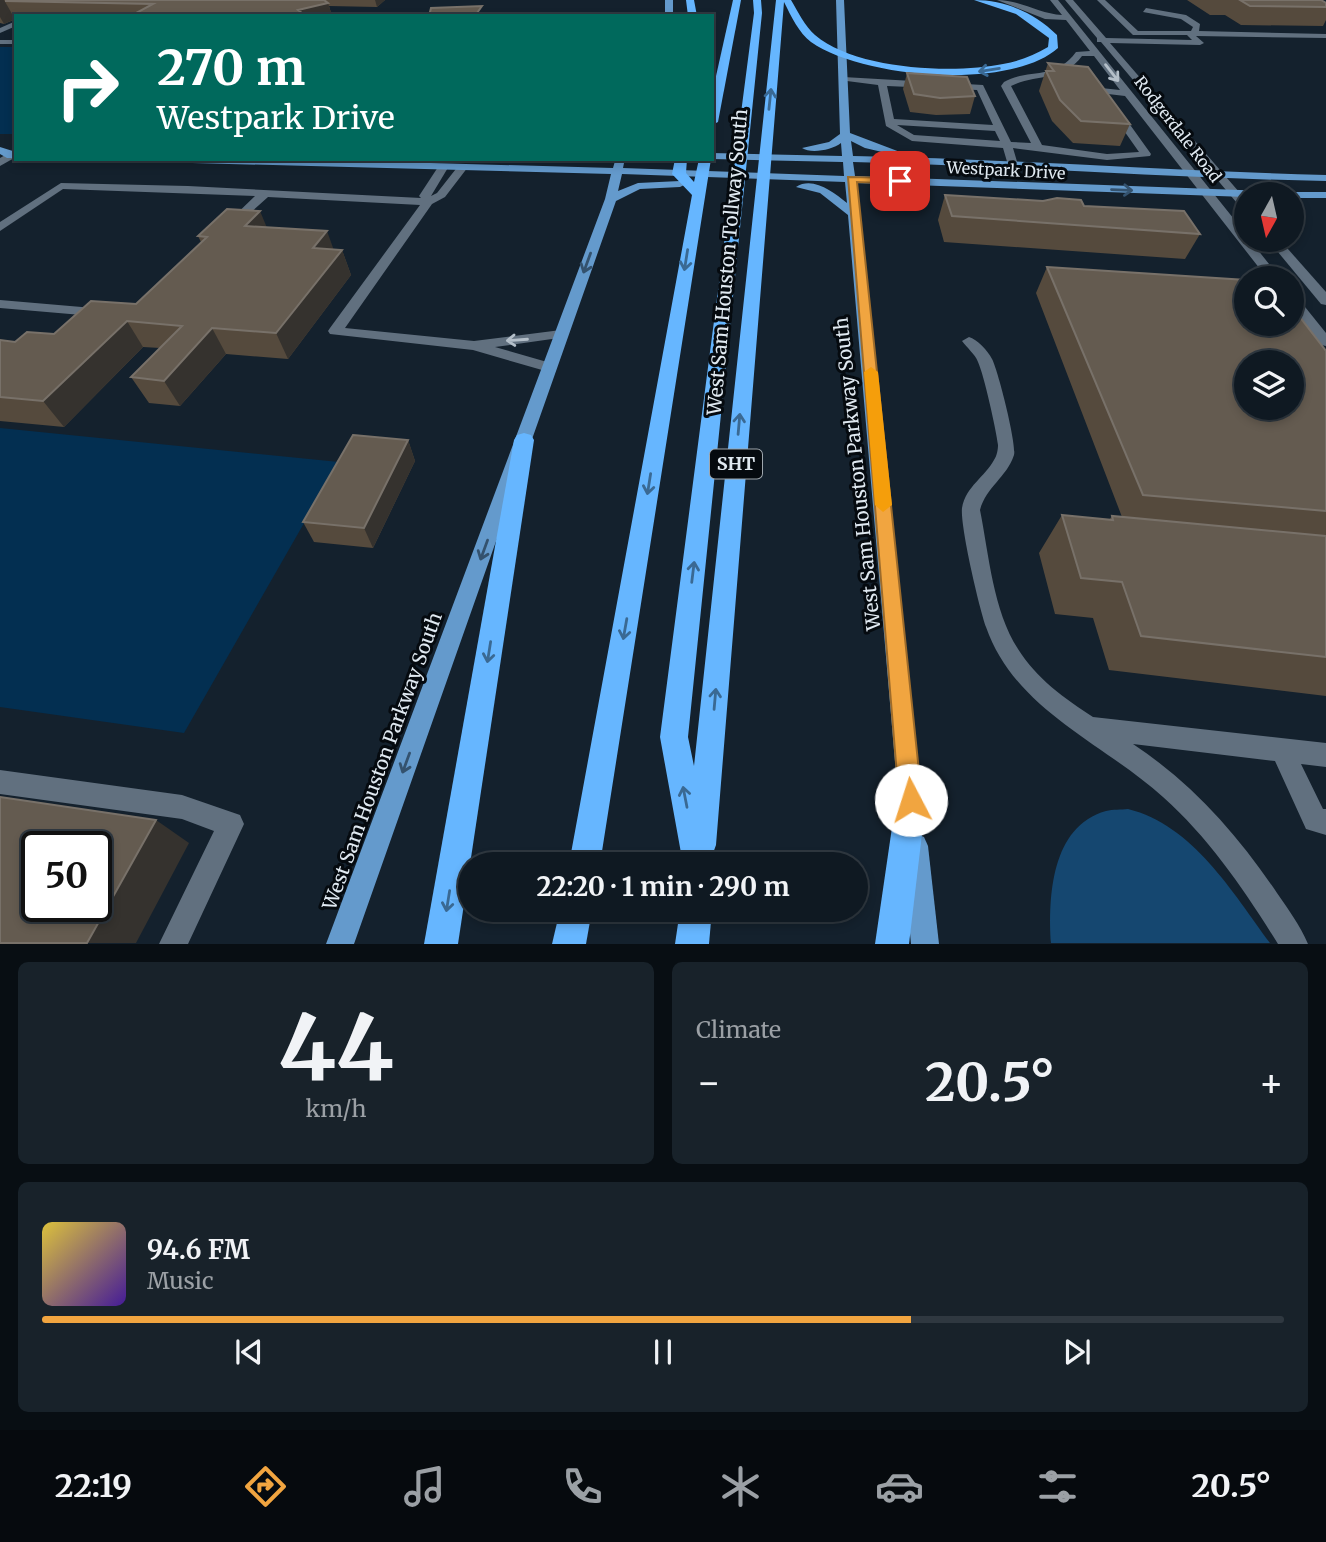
<!DOCTYPE html>
<html lang="en">
<head>
<meta charset="utf-8">
<style>
	:root { --surface:#0f1922; --page:#18222a; --text:#f1f3f6; --muted:#9ba0a5; --line:#2f3840; --accent:#f1a540 }
	body { margin:0; font-family:Merriweather,serif; background:var(--page); color:var(--text); height:100vh; display:flex; flex-direction:column; font-size:26px; white-space:nowrap }
	* { box-sizing:border-box; margin:0 }
	p { font-size:23px; color:var(--muted) }
	.icon { flex:none; width:38px; height:38px; fill:none; stroke:currentColor; stroke-width:2; stroke-linecap:round; stroke-linejoin:round }
	.map { position:relative; height:944px; overflow:hidden }
	.drawer { display:flex; flex-direction:column; gap:18px; padding:18px; background:#080e13; flex:1 }
	.drawer>* { flex:none }
	.banner { position:absolute; left:14px; top:14px; width:700px; height:147px; border-radius:0px; box-shadow:0 4px 10px #0003,0 0 0 2px var(--line); background:#00695c; color:#fff; overflow:hidden }
	.needle { width:46px; rotate:188deg }
	.fabs { position:absolute; left:1234px; top:182px; display:grid; gap:14px }
	.fabs a { display:grid; place-items:center; width:70px; height:70px; border-radius:50%; background:var(--surface); box-shadow:0 4px 10px #0003,0 0 0 2px var(--line); font-size:35px }
	.speed { position:absolute; left:21px; top:831px; display:flex; gap:14px; font-size:35px; font-weight:700; text-align:center }
	.speed>* { display:grid; place-content:center; width:91px; height:91px; border-radius:50%; background:var(--surface); box-shadow:0 4px 10px #0003,0 0 0 2px var(--line); line-height:1 }
	.speed .limit { border:4px solid #111; border-radius:10px; background:#fff; color:#111 }
	.pin { position:absolute; display:grid; place-items:center; width:60px; height:60px; color:#fff; margin:-30px; border-radius:14px; box-shadow:0 4px 10px #0006 }
	.me { position:absolute; width:77px; margin:-38px; rotate:355deg; stroke-linejoin:round; filter:drop-shadow(0 0 5px #0008) }
	.turn { display:flex; align-items:center; gap:24px; height:147px; padding:0 28px; font-size:32px }
	.turn .icon { width:91px; height:91px; stroke-width:2.5 }
	.turn b { display:block; font-size:49px; line-height:60px }
	.big { font-size:52px; font-weight:700; line-height:1.1 }
	.drawer .widget { flex:1; display:flex; flex-direction:column; justify-content:center; gap:10px; min-width:0; padding:0 24px; border-radius:10px; background:var(--page) }
	.drawer .dial { align-items:center; gap:0 }
	.dial b { font-size:91px; line-height:1 }
	.song { display:flex; align-items:center; gap:21px }
	.cover { width:84px; height:84px; border-radius:10px; background:linear-gradient(135deg,hsl(50 70% 55%),hsl(260 70% 35%)) }
	.played { height:7px; border-radius:4px; background:linear-gradient(90deg,var(--accent) 70%,var(--line) 70%) }
	.keys { display:flex; justify-content:space-around; direction:ltr }
	.heat { display:flex; justify-content:space-between; align-items:center; font-size:38px; direction:ltr }
	.drawer .tiles { flex:1; display:grid; gap:18px; grid-template-columns:1fr 1fr }
	.widget:last-child { grid-column:span 2 }
	.trip { position:absolute; left:458px; top:852px; width:410px; height:70px; border-radius:35px; background:var(--surface); box-shadow:0 4px 10px #0003,0 0 0 2px var(--line); font-weight:700; line-height:70px; text-align:center }
	.tab-bar { display:flex; height:112px; justify-content:space-around; align-items:center; background:#060a0e; color:var(--muted) }
	.tab-bar .icon { width:49px; height:49px }
	.tab-bar .selected { color:var(--accent) }
	.tab-bar b { font-size:32px; color:var(--text) }
	.map>svg:first-child { display:block }
</style>
</head>
<body>
<div class="map">
<svg width="1326" height="944" viewBox="0 0 1326 944">
	<rect width="100%" height="100%" fill="#14212d"/>
	<g fill="#032f51">
		<rect x="0" y="47" width="16" height="87"/>
		<polygon points="0,428 339,462 184,733 0,707"/>
	</g>
	<path fill="#154770" d="M1128 809C1193 825 1233 893 1270 943H1051C1048 898 1051 826 1106 811 1113 809 1121 810 1128 809Z"/>
	<g fill="none" stroke-linecap="round" stroke-linejoin="round">
		<g fill="#61707f" fill-rule="evenodd">
			<path d="M997 0C1020 0 1040 14 1062 15L1050 0H1058L1246 234V240H1250L1280 278H1267L1125 96 1108 94 1151 154 1150 156 1107 160 1013 148 1018 165 1013 168 1008 165 1003 148 912 141 886 126 878 85 839 80 843 77 983 85 1011 142 1031 143 1001 86 1004 82C1028 68 1055 81 1076 52L1090 51 1066 20 1045 19ZM1082 56H1094L1120 90 1101 88 1096 91 1139 152 1107 154 1042 145 1011 86C1034 74 1063 82 1082 56ZM887 86 977 90 993 125 894 119ZM897 125 995 131 1000 141 914 135Z"/>
			<polygon points="1065,0 1073,0 1106,38 1192,40 1187,35 1133,35 1097,0 1105,0 1138,31 1191,31 1193,27 1181,19 1143,12 1146,8 1186,15 1200,24 1199,31 1326,34 1326,38 1196,36 1204,43 1200,45 1110,43 1246,200 1246,211 1242,209 1101,42 1097,42 1097,38"/>
			<polygon points="16,21 16,26 0,33 0,28"/>
			<rect x="0" y="40" width="16" height="4"/>
			<polygon points="7,154 15,154 16,157 0,166 0,158"/>
			<polygon points="440,164 449,166 431,196 437,193 459,165 468,167 445,197 432,204 345,328 474,341 561,330 566,331 568,334 566,337 495,347 554,364 557,367 554,370 549,372 473,350 330,334 328,331 330,328 420,205 268,197 230,231 226,230 226,224 255,196 63,189 0,231 0,222 61,183 188,186 421,198 419,196"/>
			<polygon points="1268,240 1280,240 1326,292 1326,305 1321,304"/>
			<polygon points="1292,296 1297,297 1326,333 1326,346 1321,345 1292,308"/>
			<polygon points="0,300 105,309 112,313 105,317 0,308"/>
			<path d="M969 337C977 339 988 351 992 359 998 370 1017 445 1014 455 1007 477 986 487 980 510 989 555 993 610 1018 649 1036 678 1065 699 1093 717L1326 743V767L1301 764 1323 809H1326V835L1306 829 1275 761 1133 744C1192 783 1238 835 1277 893 1288 909 1300 925 1308 944H1278C1245 891 1210 839 1163 797 1102 742 1015 710 986 627 979 607 960 526 962 508 966 486 985 477 994 460 997 456 998 449 998 445 996 429 984 375 978 362 975 354 967 348 962 341Z"/>
			<polygon points="0,770 182,795 240,815 244,824 188,944 159,944 214,831 182,819 0,794"/>
		</g>
		<g fill="#649acc" fill-rule="evenodd">
			<rect x="665" y="0" width="8" height="16"/>
			<path d="M836 0H844L850 133 900 152 895 155 865 148 851 141 853 156C1011 159 1168 171 1326 175V181C1168 178 1011 166 853 162L855 176 1267 191 1273 194H1246V197L856 183 923 808 920 817 911 820 902 817 899 808 848 215 820 193 796 187C813 176 833 192 847 203L845 182 622 174 618 191 638 183 680 181 686 184 680 187 640 189 616 201 354 944H326L605 199 611 174 156 162 151 159H288L613 168 615 161 619 160 624 163 623 168 844 176 843 162 712 159V153L842 156 841 143C832 150 811 154 802 148L829 142 840 134Z"/>
			<polygon points="0,147 16,152 16,158 7,158 0,154"/>
			<polygon points="1326,192 1326,198 1292,198 1292,194 1287,194 1292,192"/>
			<polygon points="915,833 924,837 928,846 939,944 911,944 902,846 906,837"/>
		</g>
		<g fill="#66b6ff" fill-rule="evenodd">
			<polygon points="686,0 694,0 697,16 688,16"/>
			<polygon points="733,0 741,0 718,122 712,125 712,94"/>
			<path d="M753 0H761L762 13 688 737 694 766 776 0H791C798 12 805 26 815 35 856 70 954 74 1003 64 1020 61 1034 55 1048 47L1049 38 1016 14 974 0C1006 0 1034 13 1057 35L1058 48C1010 91 862 78 811 42 799 33 791 16 784 2L716 845 712 856 713 864H683L660 737 754 13Z"/>
			<polygon points="675,159 687,159 686,173 694,182 699,159 711,159 600,864 569,864 692,195 672,174"/>
			<polygon points="524,433 531,435 534,440 458,944 424,944 514,440 517,435"/>
			<polygon points="911,785 921,790 926,800 909,944 875,944 896,800 901,790"/>
			<polygon points="560,910 592,910 586,944 552,944"/>
			<polygon points="680,910 712,910 709,944 675,944"/>
		</g>
	</g>
	<g fill="#554a3d">
		<polygon points="0,0 385,0 377,7 329,6 332,16 16,16 16,19 4,24 0,23"/>
		<polygon points="1187,0 1321,0 1326,3 1326,20 1323,26 1241,25 1225,15 1210,15"/>
		<polygon points="1048,63 1130,124 1120,146 1073,143 1052,121 1039,91"/>
		<polygon points="907,73 975,96 970,114 936,115 910,112 903,89"/>
		<polygon points="945,195 1084,206 1200,234 1185,259 944,242 938,220"/>
		<polygon points="267,228 334,250 342,250 351,275 288,359 226,354 180,406 149,403 131,377 160,348 143,347 64,427 0,421 0,340 15,342 54,334 136,304 201,242 198,236"/>
		<polygon points="1047,267 1326,351 1326,696 1109,670 1093,618 1055,614 1039,553 1062,515 1109,520 1112,516 1122,517 1036,293"/>
		<polygon points="408,440 415,461 373,548 314,542 303,522"/>
	</g>
	<g fill="#35322e">
		<polygon points="0,0 4,0 15,19 4,24 0,17"/>
		<polygon points="375,0 385,0 377,7"/>
		<polygon points="328,3 332,16 299,16 298,10"/>
		<polygon points="260,211 270,235 245,226"/>
		<polygon points="327,231 336,256 313,248"/>
		<polygon points="342,250 351,275 288,359 276,333"/>
		<polygon points="127,321 143,347 64,427 43,401"/>
		<polygon points="212,328 226,354 180,406 164,381"/>
		<polygon points="408,440 415,461 373,548 364,528"/>
		<polygon points="156,820 189,843 136,943 87,943"/>
	</g>
	<g fill="#645b50" stroke="#787169" stroke-width="2" fill-rule="evenodd">
		<polygon points="6,0 324,0 328,3 298,10 302,13 299,16 184,16 187,14 136,13 153,4 6,1"/>
		<polygon points="1240,0 1321,0 1326,3 1326,7 1250,6"/>
		<polygon points="482,6 477,13 547,15 429,16 431,8"/>
		<polygon points="1048,63 1088,67 1130,124 1081,121 1060,100 1046,71 1054,71"/>
		<polygon points="907,73 967,77 975,96 940,98 914,94"/>
		<polygon points="945,195 1043,201 1057,198 1081,200 1084,206 1184,211 1200,234 952,216"/>
		<polygon points="227,209 260,211 245,226 327,231 313,248 342,250 276,333 212,328 164,381 131,377 182,326 127,321 43,401 0,397 0,340 15,342 27,332 54,334 91,301 136,304 207,237 198,236"/>
		<path d="M1047 267 1246 280V324H1292V307L1326 351V511L1143 495ZM1246 362H1292V408H1246Z"/>
		<polygon points="353,435 408,440 364,528 303,522"/>
		<polygon points="1062,515 1113,520 1112,516 1326,536 1326,657 1141,636 1122,582 1081,578"/>
		<path d="M0 797 156 820 87 943H0ZM37 847H96V906H37Z"/>
	</g>
	<defs><path id="oneway-shaft" d="M-6 0H5M1.5-3L5.5 0L1.5 3" fill="none" stroke-width="1.6" stroke-linecap="round" stroke-linejoin="round" transform="scale(1.75)"/></defs>
	<g stroke="#3a6993">
		<use href="#oneway-shaft" transform="translate(989 70) rotate(171)"/>
		<use href="#oneway-shaft" transform="translate(770 99) rotate(-84)"/>
		<use href="#oneway-shaft" transform="translate(686 260) rotate(99)"/>
		<use href="#oneway-shaft" transform="translate(739 424) rotate(-85)"/>
		<use href="#oneway-shaft" transform="translate(649 484) rotate(99)"/>
		<use href="#oneway-shaft" transform="translate(693 572) rotate(-83)"/>
		<use href="#oneway-shaft" transform="translate(625 629) rotate(100)"/>
		<use href="#oneway-shaft" transform="translate(489 652) rotate(99)"/>
		<use href="#oneway-shaft" transform="translate(715 699) rotate(-85)"/>
		<use href="#oneway-shaft" transform="translate(685 797) rotate(-101)"/>
		<use href="#oneway-shaft" transform="translate(448 901) rotate(99)"/>
	</g>
	<g stroke="#b4bfc9">
		<use href="#oneway-shaft" transform="translate(1112 73) rotate(52)"/>
		<use href="#oneway-shaft" transform="translate(517 340) rotate(176)"/>
	</g>
	<g stroke="#34526e">
		<use href="#oneway-shaft" transform="translate(1122 190) rotate(2)"/>
		<use href="#oneway-shaft" transform="translate(587 263) rotate(110)"/>
		<use href="#oneway-shaft" transform="translate(484 550) rotate(110)"/>
		<use href="#oneway-shaft" transform="translate(406 763) rotate(110)"/>
	</g>
	<polygon fill="#f1a540" stroke="#9d6b2a" stroke-width="2" points="848,177 900,178 905,181 900,184 857,182 922,800 919,808 911,811 903,808 899,800"/>
	<polygon fill="#f59e0b" points="871,367 878,372 892,505 883,512 875,505 864,372"/>
	<g text-anchor="middle" stroke-width="6" stroke-linejoin="round" paint-order="stroke">
		<g font-size="16" fill="#e0e9f1" stroke="#050a0f">
			<text transform="translate(1178 129) rotate(52)" y="6">Rodgerdale Road</text>
			<text transform="translate(1006 170) rotate(3)" y="6">Westpark Drive</text>
		</g>
		<rect fill="#050a0f" stroke="#9ea6ad" stroke-width="2" x="710" y="449.5" width="52" height="29" rx="5"/>
		<g font-size="18" font-weight="bold" fill="#e0e9f1">
			<text x="736" y="470">SHT</text>
		</g>
		<g font-size="19" fill="#e0e9f1" stroke="#050a0f">
			<text transform="translate(727 262) rotate(-85)" y="7">West Sam Houston Tollway South</text>
			<text transform="translate(857 474) rotate(-96)" y="7">West Sam Houston Parkway South</text>
			<text transform="translate(382 761) rotate(-70)" y="7">West Sam Houston Parkway South</text>
		</g>
	</g>
</svg>
<div class="fabs">
<a><svg class="needle" viewBox="-14 -14 28 28"><path d="M0-13l5 13h-10z" fill="#e53935"/><path d="M0 13l5-13h-10z" fill="#9ba0a5"/></svg></a>
<a><svg class="icon" aria-label="search" viewBox="0 0 24 24"><circle cx="10" cy="10" r="6"/><path d="M15 15l6 6"/></svg></a>
<a><svg class="icon" aria-label="layers" viewBox="0 0 24 24"><path d="M12 4l9 5-9 5-9-5zM3 14l9 5 9-5"/></svg></a>
</div>
<div class="speed"><div class="limit">50</div></div>
<div class="pin" style="left:900px;top:181px;background:#d93025"><svg class="icon" aria-label="arrive" viewBox="0 0 24 24"><path d="M6 21V4h12l-3 4 3 4H6"/></svg></div>
<svg class="me" style="left:911px;top:800px" viewBox="-20 -20 40 40"><circle r="19" fill="#fff"/><path d="M0-13L10 11 0 6-10 11z" fill="#f1a540"/></svg>
<div class="trip">22:20 · 1 min · 290 m</div>
<div class="banner">
<div class="turn"><svg class="icon" aria-label="right" viewBox="0 0 24 24"><path d="M7 20v-9h11M14 6l5 5-5 5"/></svg><div><b>270 m</b>Westpark Drive</div></div>
</div>
</div>
<section class="drawer">
<div class="tiles">
<div class="widget dial"><b>44</b><p>km/h</p></div>
<div class="widget"><p>Climate</p>
<div class="heat"><a>−</a><b class="big">20.5°</b><a>+</a></div>
</div>
<div class="widget">
<div class="song"><i class="cover"></i><div><b>94.6 FM</b><p>Music</p></div></div>
<div class="played"></div>
<div class="keys"><svg class="icon" aria-label="previous" viewBox="0 0 24 24"><path d="M18 5L8 12l10 7zM5 5v14"/></svg><svg class="icon" aria-label="pause" viewBox="0 0 24 24"><path d="M8 5v14M16 5v14"/></svg><svg class="icon" aria-label="next" viewBox="0 0 24 24"><path d="M6 5l10 7-10 7zM19 5v14"/></svg></div>
</div>
</div>
</section>
<nav class="tab-bar">
<b>22:19</b>
<svg class="icon selected" aria-label="directions" viewBox="0 0 24 24"><path d="M12 3l9 9-9 9-9-9zM9 14v-3h6M13 9l2 2-2 2"/></svg>
<svg class="icon" aria-label="music" viewBox="0 0 24 24"><path d="M9 18V5l10-2v13"/><circle cx="6" cy="18" r="3"/><circle cx="16" cy="16" r="3"/></svg>
<svg class="icon" aria-label="phone" viewBox="0 0 24 24"><path d="M5 4h4l2 5-3 2q2 4 5 5l2-3 5 2v4C11 20 4 13 5 4z"/></svg>
<svg class="icon" aria-label="climate" viewBox="0 0 24 24"><path d="M12 3v18M4 7l16 10M4 17L20 7"/></svg>
<svg class="icon" aria-label="car" viewBox="0 0 24 24"><path d="M5 17H2v-5l4-1 3-4h7l3 4 3 1v5h-3M9 17h6M6 11h13"/><circle cx="7" cy="17" r="2"/><circle cx="17" cy="17" r="2"/></svg>
<svg class="icon" aria-label="filters" viewBox="0 0 24 24"><path d="M4 7h16M4 17h16"/><circle cx="9" cy="7" r="2"/><circle cx="15" cy="17" r="2"/></svg>
<b>20.5°</b>
</nav>
</body>
</html>
